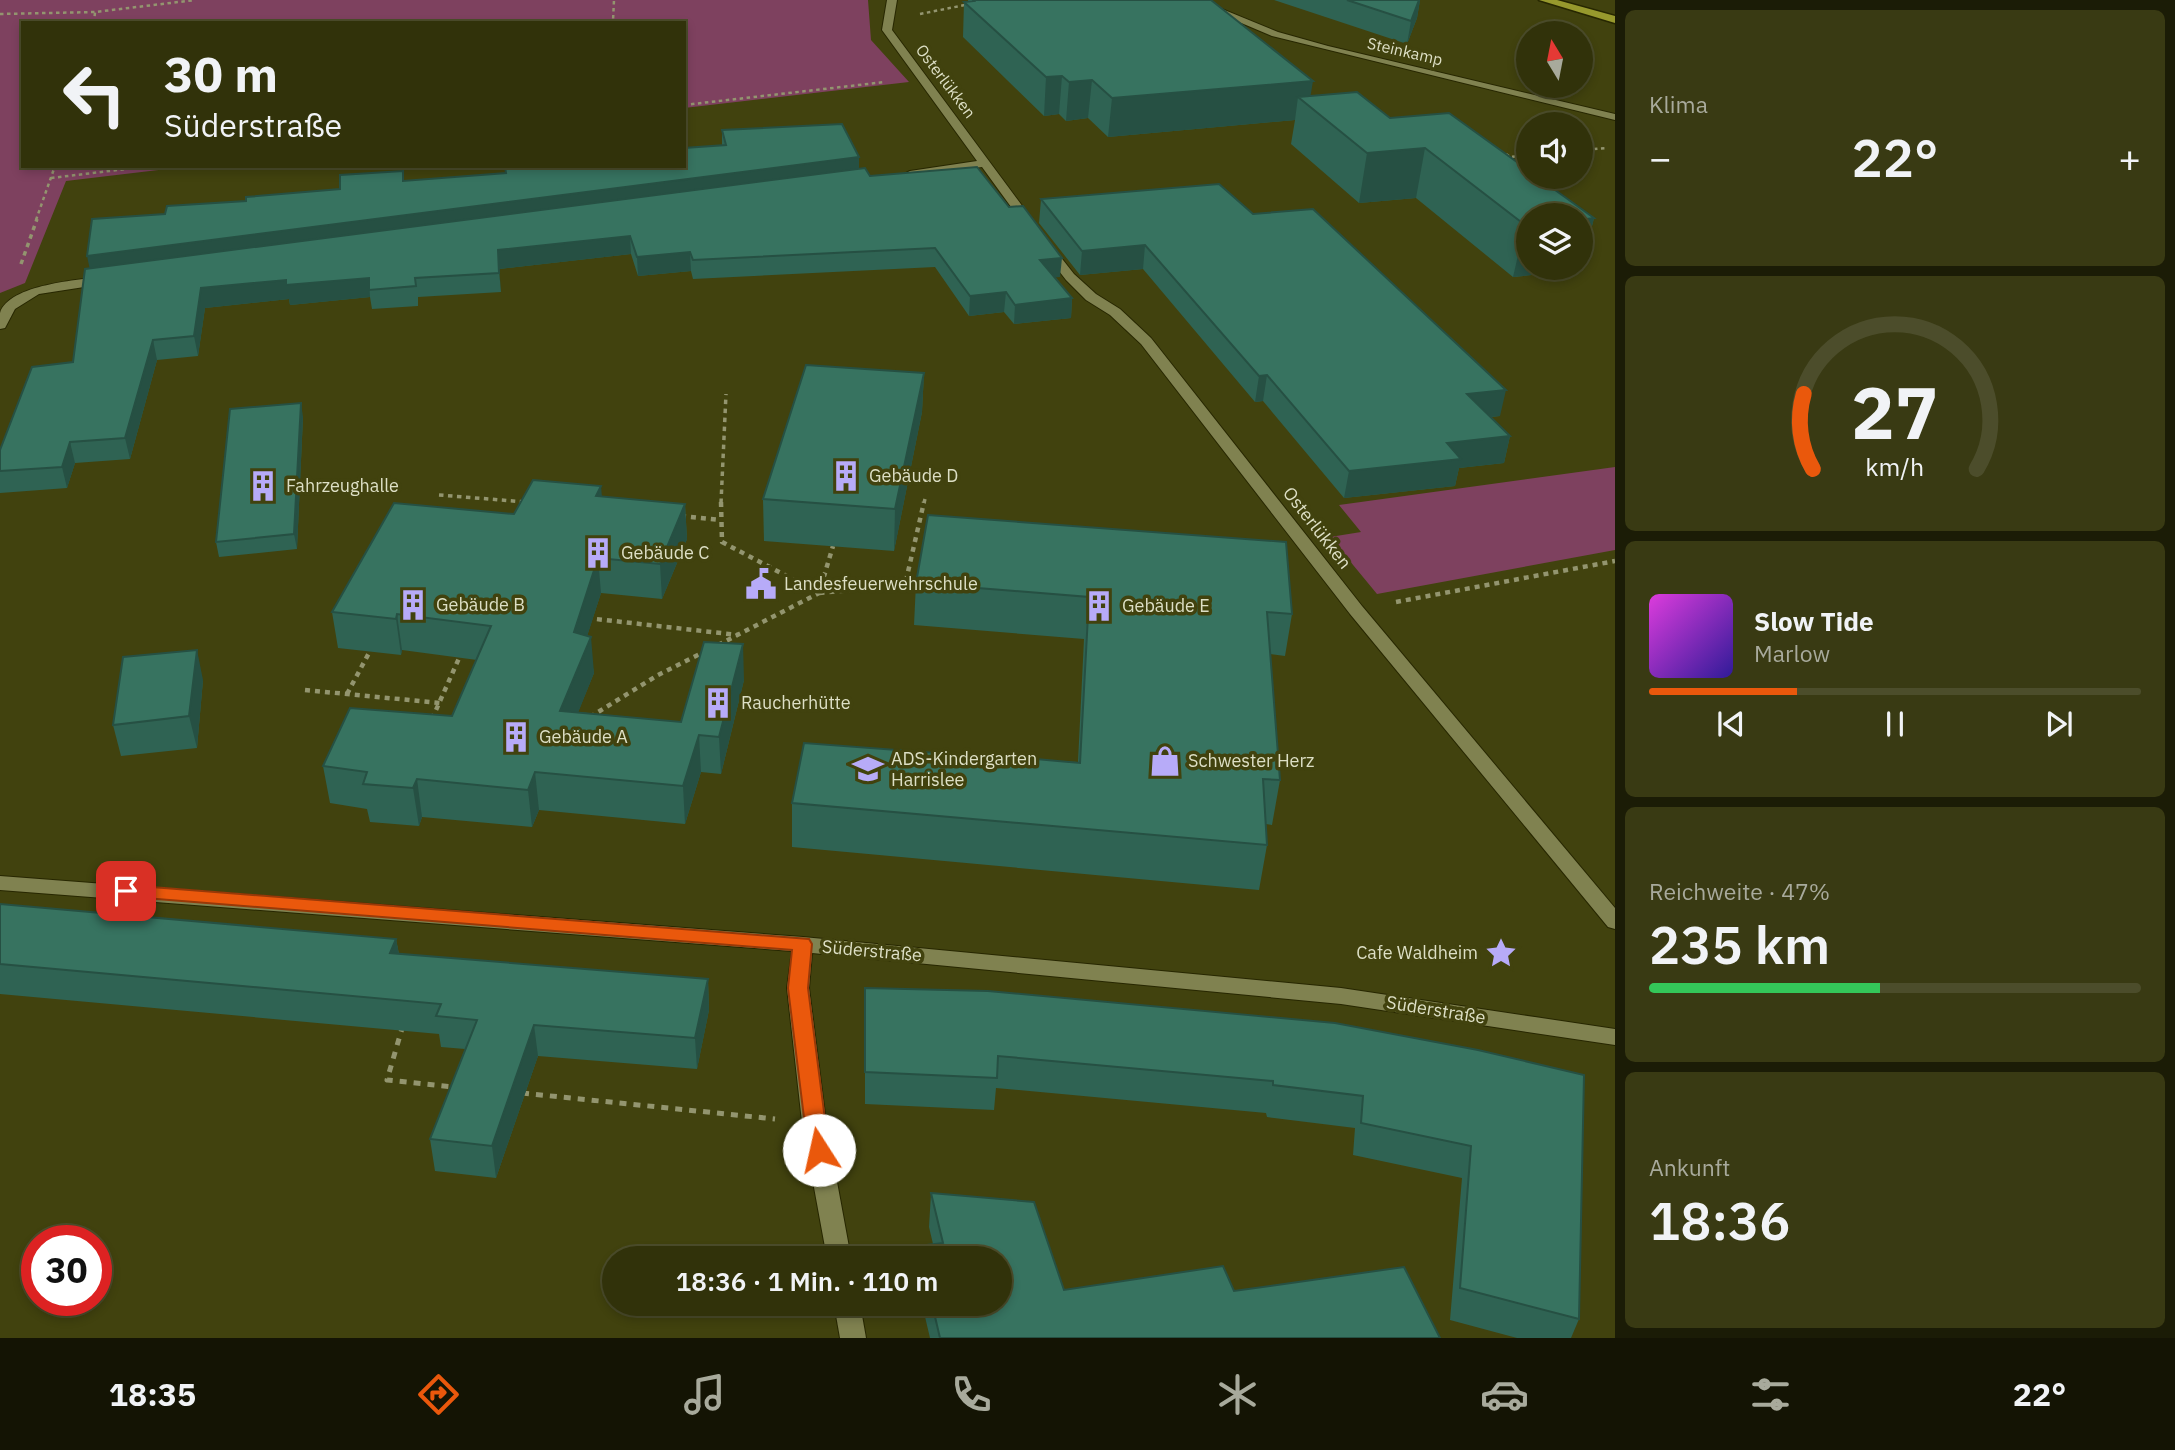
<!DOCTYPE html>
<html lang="de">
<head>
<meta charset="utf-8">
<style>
	:root { --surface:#31320a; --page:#393a13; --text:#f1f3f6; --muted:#a8aa9c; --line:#4c4d2b; --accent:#ea580c }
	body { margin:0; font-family:"IBM Plex Sans",sans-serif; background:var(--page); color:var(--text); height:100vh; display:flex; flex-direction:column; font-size:26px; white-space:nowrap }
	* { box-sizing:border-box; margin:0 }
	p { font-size:23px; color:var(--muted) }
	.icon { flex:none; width:38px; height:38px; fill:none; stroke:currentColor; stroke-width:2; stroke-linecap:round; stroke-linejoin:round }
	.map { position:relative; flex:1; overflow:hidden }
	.drawer { display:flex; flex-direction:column; gap:10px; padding:10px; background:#1b1c06; width:560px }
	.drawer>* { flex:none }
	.hud { position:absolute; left:21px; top:21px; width:665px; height:147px; border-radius:0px; box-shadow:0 4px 10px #0003,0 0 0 2px var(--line); background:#31320a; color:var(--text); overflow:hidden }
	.needle { width:46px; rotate:350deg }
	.controls { position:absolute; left:1516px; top:21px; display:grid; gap:14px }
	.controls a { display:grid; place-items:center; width:77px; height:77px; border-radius:50%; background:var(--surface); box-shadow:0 4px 10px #0003,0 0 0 2px var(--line); font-size:35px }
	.speed { position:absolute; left:21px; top:1225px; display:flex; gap:14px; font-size:35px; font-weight:700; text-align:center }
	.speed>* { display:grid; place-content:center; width:91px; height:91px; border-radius:50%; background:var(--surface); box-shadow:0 4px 10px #0003,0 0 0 2px var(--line); line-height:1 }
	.speed .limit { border:10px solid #d22; background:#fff; color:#111 }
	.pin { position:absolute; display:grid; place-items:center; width:60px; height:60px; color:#fff; margin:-30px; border-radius:14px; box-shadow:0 4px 10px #0006 }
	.me { position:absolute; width:77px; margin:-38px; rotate:350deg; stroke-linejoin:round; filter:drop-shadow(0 0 5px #0008) }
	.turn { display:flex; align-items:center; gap:24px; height:147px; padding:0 28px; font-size:32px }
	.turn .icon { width:91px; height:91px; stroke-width:2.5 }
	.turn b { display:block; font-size:49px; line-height:60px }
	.big { font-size:52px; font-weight:600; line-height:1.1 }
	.drawer .tile { flex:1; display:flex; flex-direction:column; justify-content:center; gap:10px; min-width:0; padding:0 24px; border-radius:10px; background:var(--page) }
	.drawer .dial { align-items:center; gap:0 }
	.dial svg { height:182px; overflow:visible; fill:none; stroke:var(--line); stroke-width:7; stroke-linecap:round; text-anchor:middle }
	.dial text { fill:var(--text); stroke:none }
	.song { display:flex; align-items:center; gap:21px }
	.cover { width:84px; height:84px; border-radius:10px; background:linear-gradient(135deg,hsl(300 70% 55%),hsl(250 70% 35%)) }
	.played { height:7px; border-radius:4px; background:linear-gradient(90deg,var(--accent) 30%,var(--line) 30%) }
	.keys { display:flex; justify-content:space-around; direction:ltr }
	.heat { display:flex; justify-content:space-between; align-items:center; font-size:38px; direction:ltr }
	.charge { height:10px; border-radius:5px; background:linear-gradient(90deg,#34c759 47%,var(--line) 0) }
	.trip { position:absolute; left:602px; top:1246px; width:410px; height:70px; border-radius:35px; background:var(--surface); box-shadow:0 4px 10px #0003,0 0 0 2px var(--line); font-weight:600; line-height:70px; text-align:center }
	.menu { display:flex; height:112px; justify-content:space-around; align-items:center; background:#141404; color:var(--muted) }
	.menu .icon { width:49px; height:49px }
	.menu .active { color:var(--accent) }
	.menu b { font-size:32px; color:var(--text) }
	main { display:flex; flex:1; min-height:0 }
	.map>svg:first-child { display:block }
</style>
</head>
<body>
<main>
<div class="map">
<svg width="1615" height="1338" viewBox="0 0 1615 1338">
	<rect width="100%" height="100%" fill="#41420e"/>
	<g fill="#7e415f">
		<polygon points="0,0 868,0 871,40 909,82 684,108 684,23 23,23 23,166 192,166 66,181 25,283 0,293"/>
		<polygon points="1615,467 1615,550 1377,594 1330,537 1361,532 1339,505"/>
	</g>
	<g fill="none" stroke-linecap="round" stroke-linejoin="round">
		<defs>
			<g id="street">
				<polygon points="887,0 897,0 892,30 1037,226 1035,229 1027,229 982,167 910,177 904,174 910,171 977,161 882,30"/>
				<polygon points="1187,0 1200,0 1278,32 1328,46 1615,114 1615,120 1272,36"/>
				<polygon points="1048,245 1052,246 1074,274 1096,294 1120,309 1151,338 1362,606 1615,908 1615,929 1608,927 1350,614 1141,344 1110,315 1086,300 1066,280 1042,249"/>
				<path d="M105 276 110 277V283L39 294 15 309 5 328 0 329C0 324 0 317 0 313 9 284 80 280 105 276Z"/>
				<polygon points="0,876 803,937 1341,988 1615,1029 1615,1045 1341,1004 812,953 809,988 826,1122 851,1258 827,1258 802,1122 787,988 792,951 0,890"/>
				<polygon points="834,1304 860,1304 866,1338 840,1338"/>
			</g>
			<polygon id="highway" points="1539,0 1557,0 1615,16 1615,23"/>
		</defs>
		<use href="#street" stroke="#272701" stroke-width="2"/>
		<use href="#highway" stroke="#272701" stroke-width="3"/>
		<g stroke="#93956f" stroke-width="2.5" stroke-dasharray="3.5 3.5" stroke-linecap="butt">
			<polyline points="0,14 95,12 195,0"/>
			<polyline points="920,14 970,4"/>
			<polyline points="94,23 95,12"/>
			<polyline points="609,23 613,21 614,0"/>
			<polyline points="684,105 885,82"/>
			<polyline points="1580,150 1607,148"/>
			<polyline points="1506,154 1510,157 1528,155"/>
			<polyline points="51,178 151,166"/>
			<polyline points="36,220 55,166"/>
		</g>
		<g stroke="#93956f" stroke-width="3.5" stroke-dasharray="4.5 4.5" stroke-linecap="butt">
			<polyline points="21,264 37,219"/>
			<polyline points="439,495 526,502"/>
			<polyline points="721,503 726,394"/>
			<polyline points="924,503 925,499"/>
		</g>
		<g stroke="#93956f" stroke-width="4.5" stroke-dasharray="5 5" stroke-linecap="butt">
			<polyline points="522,502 526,502"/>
			<polyline points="721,502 722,542 819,593 905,585 924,502"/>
			<polyline points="681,516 720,520"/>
			<polyline points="905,585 921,588"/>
			<polyline points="1396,602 1615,561"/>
			<polyline points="587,618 738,635"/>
			<polyline points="718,645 819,593 833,546"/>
			<polyline points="305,690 440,703"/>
			<polyline points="347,694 370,651"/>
			<polyline points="590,717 658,675 704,652"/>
			<polyline points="432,719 460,656"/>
		</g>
		<g stroke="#93956f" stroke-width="5" stroke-dasharray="7 7" stroke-linecap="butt">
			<polyline points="403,1025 387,1080 454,1087"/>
			<polyline points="522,1093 775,1119"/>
		</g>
		<use href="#street" fill="#808250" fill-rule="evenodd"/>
		<use href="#highway" fill="#97992d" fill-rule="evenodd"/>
	</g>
	<g fill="#2f6353">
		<polygon points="968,0 1211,0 1310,96 1390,118 1594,218 1581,270 1513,277 1416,198 1359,203 1291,144 1295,120 1108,137 1088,118 1066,121 1059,114 1044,116 963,37 964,2 968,1"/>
		<polygon points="1274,0 1420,0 1417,18 1407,44"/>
		<polygon points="722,130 859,168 870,176 1060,277 1055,277 1072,298 1071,318 1014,324 1004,312 969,316 935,267 693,279 691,271 638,276 631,254 499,269 501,292 418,297 418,306 372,309 370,297 290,305 289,299 205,308 198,356 157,360 130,459 75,463 67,488 0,493 0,450 73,362 90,269 165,214 246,201 404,181 505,173 505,167 722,146"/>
		<polygon points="1041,199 1253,214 1500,416 1491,417 1510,436 1504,463 1459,468 1455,486 1344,498 1263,401 1255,402 1143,269 1080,275 1039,223"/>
		<polygon points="924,373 922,412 894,551 764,541 763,499"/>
		<polygon points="303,417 297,549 219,557 216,542"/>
		<polygon points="602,497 685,504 687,539 662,599 601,593 587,636 594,673 578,712 681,722 744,680 721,774 701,772 685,824 539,810 532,827 422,817 419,826 370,822 367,809 330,803 323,766 452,716 477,660 402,650 401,655 338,648 332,612 514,514"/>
		<polygon points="916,583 1292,614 1285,656 1270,654 1280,780 1272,825 1266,824 1267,845 1259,890 792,847 792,803 1003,758 1078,762 1084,639 914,625"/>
		<polygon points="203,680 197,748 121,756 113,725"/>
		<polygon points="0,904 396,939 399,954 708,979 709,1010 697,1069 538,1056 496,1178 435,1171 430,1139 465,1049 441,1047 439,1034 0,994"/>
		<polygon points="865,988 1478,1050 1579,1319 1571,1338 1517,1338 1450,1320 1462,1178 1353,1155 1355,1128 1267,1117 1266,1113 996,1088 994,1110 865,1104"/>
		<polygon points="931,1193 1064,1290 1234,1291 1440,1338 930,1338 922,1304 999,1304 999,1258 917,1258 918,1246 933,1244 929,1227"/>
	</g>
	<g fill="#265043">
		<polygon points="1419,0 1420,0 1417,18 1407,44 1411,21"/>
		<polygon points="1062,76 1059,114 1044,116 1046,77"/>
		<polygon points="1092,80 1088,118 1066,121 1069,82"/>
		<polygon points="1313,81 1309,105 1298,97 1295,120 1108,137 1112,98"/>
		<polygon points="1425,148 1416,198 1359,203 1367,153"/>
		<polygon points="859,157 859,174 91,275 87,256"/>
		<polygon points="1594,218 1581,270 1513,277 1525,225 1528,225 1528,268 1580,268 1580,220"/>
		<polygon points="630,236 631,254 499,269 501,292 498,250"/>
		<polygon points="1145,245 1143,269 1080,275 1082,251"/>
		<polygon points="690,252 691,271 638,276 637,257"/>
		<polygon points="1062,258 1060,277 1039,279 1040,260"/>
		<polygon points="369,278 370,297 290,305 289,299 205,308 198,356 194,336 201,288 286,280"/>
		<polygon points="1006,292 1004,312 969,316 970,296"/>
		<polygon points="1072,298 1071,318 1014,324 1015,305"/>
		<polygon points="153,340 157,360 130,459 125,438"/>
		<polygon points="924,373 922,412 894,551 895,509"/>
		<polygon points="1267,375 1263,401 1255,402 1259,376"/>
		<polygon points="1506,390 1500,416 1461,420 1467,394"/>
		<polygon points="301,403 303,417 297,549 294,534"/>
		<polygon points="1510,436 1504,463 1459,468 1455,486 1344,498 1349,471 1447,443"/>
		<polygon points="70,442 75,463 67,488 62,467"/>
		<polygon points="601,486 604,520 596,496"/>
		<polygon points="685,504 687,539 662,599 660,564"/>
		<polygon points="598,558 601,593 577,668 574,632"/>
		<polygon points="397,614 402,650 401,655 396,619"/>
		<polygon points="591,637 594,673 564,748 560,711"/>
		<polygon points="743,644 744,680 721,774 719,737"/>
		<polygon points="197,650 203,680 197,748 189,716"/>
		<polygon points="699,735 701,772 685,824 683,786"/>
		<polygon points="535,772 539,810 532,827 528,790"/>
		<polygon points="417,779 422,817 419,826 413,788"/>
		<polygon points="396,939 402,969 390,953"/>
		<polygon points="708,979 709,1010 697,1069 695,1038"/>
		<polygon points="534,1025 538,1056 496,1178 492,1146"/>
	</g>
	<g fill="#377360" stroke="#265043" stroke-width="2">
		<polygon points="973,0 1211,0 1313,81 1112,98 1092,80 1069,82 1062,76 1046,77 964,2 974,1"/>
		<polygon points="1347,0 1419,0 1411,21"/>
		<polygon points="1357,92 1390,118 1449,113 1528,170 1528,177 1537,177 1594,218 1580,220 1580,215 1528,215 1528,225 1525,225 1425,148 1367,153 1298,97"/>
		<polygon points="842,124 859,157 87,256 92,219 165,214 167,206 246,201 246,197 340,189 340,175 403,171 403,181 506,173 505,167 517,166 684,166 684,148 726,145 722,130"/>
		<polygon points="977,167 1009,207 1023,206 1062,258 1040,260 1072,298 1015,305 1006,292 970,296 935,248 693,260 690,252 637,257 630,236 498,250 499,273 415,278 416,286 369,290 369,278 286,285 286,280 201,288 194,336 153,340 125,438 70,442 62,467 0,471 0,450 32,367 73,362 85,269 865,168 870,176"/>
		<polygon points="1219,184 1253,214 1313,209 1506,390 1467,394 1510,436 1447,443 1461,459 1349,471 1267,375 1259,376 1145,245 1082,251 1041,199"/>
		<polygon points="806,365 924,373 895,509 763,499"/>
		<polygon points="301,403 294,534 216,542 230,409"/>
		<polygon points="533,480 601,486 596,496 685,504 660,564 598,558 574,632 591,637 560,711 681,722 704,642 743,644 719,737 699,735 683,786 535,772 528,790 417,779 413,788 363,784 367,772 323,766 350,708 452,716 491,626 397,614 396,619 332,612 394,503 514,514"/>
		<polygon points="928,515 1286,542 1292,614 1267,612 1280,780 1263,779 1267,845 792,803 804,743 1003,758 1003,756 1080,763 1089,597 916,583"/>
		<polygon points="197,650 189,716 113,725 123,657"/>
		<polygon points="0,904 396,939 390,953 708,979 695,1038 534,1025 492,1146 430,1139 477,1020 436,1016 441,1004 0,964"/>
		<polygon points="865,988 988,991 1335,1023 1478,1050 1584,1075 1579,1319 1460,1288 1471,1146 1361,1123 1363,1096 1273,1085 1273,1081 998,1056 997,1078 865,1072"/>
		<polygon points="931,1193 1034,1202 1064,1290 1223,1266 1234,1291 1404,1267 1440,1338 940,1338 932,1304 999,1304 999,1258 921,1258 918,1246 943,1243"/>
	</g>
	<polygon fill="#ea580c" stroke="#983908" stroke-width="2" points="126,885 809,939 812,944 808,988 829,1150 826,1155 819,1158 811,1155 808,1150 788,988 792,950 120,896 117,891 120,887"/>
	<defs>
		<symbol id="building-bare" viewBox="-9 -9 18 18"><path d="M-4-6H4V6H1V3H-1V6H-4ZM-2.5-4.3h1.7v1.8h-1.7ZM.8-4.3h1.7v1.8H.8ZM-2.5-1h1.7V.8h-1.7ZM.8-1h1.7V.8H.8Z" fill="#b7abf8" stroke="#41420e" stroke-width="2.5" paint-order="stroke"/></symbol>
		<symbol id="civic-bare" viewBox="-9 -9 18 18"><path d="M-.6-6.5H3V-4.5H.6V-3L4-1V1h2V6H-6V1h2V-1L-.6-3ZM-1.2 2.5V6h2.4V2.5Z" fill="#b7abf8" stroke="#41420e" stroke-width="2.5" paint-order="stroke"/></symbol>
		<symbol id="shop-bare" viewBox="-9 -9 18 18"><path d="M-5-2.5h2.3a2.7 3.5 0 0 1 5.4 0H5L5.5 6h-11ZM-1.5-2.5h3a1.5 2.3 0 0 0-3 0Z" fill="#b7abf8" stroke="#41420e" stroke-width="2.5" paint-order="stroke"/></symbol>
		<symbol id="school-bare" viewBox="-9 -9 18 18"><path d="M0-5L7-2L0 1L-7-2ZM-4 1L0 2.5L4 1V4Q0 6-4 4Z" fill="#b7abf8" stroke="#41420e" stroke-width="2.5" paint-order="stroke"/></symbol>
		<symbol id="sight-bare" viewBox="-9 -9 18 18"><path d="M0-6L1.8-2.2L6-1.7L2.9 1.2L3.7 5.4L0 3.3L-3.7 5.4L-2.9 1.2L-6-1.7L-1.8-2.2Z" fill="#b7abf8" stroke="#41420e" stroke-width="2.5" paint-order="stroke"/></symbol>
	</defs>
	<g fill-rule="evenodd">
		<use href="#building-bare" x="824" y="454" width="44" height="44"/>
		<use href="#building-bare" x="241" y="464" width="44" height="44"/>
		<use href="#building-bare" x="576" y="531" width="44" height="44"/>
		<use href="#civic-bare" x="739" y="562" width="44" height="44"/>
		<use href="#building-bare" x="391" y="583" width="44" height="44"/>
		<use href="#building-bare" x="1077" y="584" width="44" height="44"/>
		<use href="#building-bare" x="696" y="681" width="44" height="44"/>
		<use href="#building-bare" x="494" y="715" width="44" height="44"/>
		<use href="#shop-bare" x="1143" y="739" width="44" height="44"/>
		<use href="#school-bare" x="846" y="747" width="44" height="44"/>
		<use href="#sight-bare" x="1479" y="931" width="44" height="44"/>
	</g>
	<g text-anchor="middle" stroke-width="7" stroke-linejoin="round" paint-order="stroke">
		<g font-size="16" fill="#dddfc5" stroke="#41420e">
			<text transform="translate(1405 51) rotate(13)" y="6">Steinkamp</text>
			<text transform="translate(946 81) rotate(53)" y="6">Osterlükken</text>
		</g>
		<g font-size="18" fill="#dddfc5" stroke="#41420e" text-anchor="start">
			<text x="869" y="482">Gebäude D</text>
			<text x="286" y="492">Fahrzeughalle</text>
			<text x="621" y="559">Gebäude C</text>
			<text x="784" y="590">Landesfeuerwehrschule</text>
			<text x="436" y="611">Gebäude B</text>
			<text x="1122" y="612">Gebäude E</text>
			<text x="741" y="709">Raucherhütte</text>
			<text x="539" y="743">Gebäude A</text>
			<text x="891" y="765">ADS-Kindergarten<tspan x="891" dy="21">Harrislee</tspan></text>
			<text x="1188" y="767">Schwester Herz</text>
			<text x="1478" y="959" text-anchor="end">Cafe Waldheim</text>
		</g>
		<g font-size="18" fill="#dddfc5" stroke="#41420e">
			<text transform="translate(1317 528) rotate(52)" y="6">Osterlükken</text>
			<text transform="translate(872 951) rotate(5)" y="6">Süderstraße</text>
			<text transform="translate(1436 1010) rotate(9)" y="6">Süderstraße</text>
		</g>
	</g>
</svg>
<div class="controls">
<a><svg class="needle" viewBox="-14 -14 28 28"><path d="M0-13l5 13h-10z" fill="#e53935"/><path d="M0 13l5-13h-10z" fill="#a8aa9c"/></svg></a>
<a><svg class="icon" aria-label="sound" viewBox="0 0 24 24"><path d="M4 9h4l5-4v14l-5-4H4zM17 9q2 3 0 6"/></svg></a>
<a><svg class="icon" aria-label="layers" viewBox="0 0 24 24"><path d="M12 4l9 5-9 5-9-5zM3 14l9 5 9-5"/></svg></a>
</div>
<div class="speed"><div class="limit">30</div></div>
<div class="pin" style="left:126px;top:891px;background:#d93025"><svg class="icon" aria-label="arrive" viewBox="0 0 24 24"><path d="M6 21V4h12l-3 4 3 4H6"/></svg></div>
<svg class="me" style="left:819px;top:1150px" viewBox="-20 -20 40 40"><circle r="19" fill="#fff"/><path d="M0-13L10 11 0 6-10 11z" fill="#ea580c"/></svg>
<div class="trip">18:36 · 1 Min. · 110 m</div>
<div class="hud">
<div class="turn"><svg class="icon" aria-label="left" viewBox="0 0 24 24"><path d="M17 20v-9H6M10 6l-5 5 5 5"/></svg><div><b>30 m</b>Süderstraße</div></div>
</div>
</div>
<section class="drawer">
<div class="tile"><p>Klima</p>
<div class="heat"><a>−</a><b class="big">22°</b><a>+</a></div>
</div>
<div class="tile dial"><svg viewBox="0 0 100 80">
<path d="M14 69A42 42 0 1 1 86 69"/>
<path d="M14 69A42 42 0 0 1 10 36" stroke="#ea580c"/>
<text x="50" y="56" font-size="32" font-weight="700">27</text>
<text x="50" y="72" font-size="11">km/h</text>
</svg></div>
<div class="tile">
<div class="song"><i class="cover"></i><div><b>Slow Tide</b><p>Marlow</p></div></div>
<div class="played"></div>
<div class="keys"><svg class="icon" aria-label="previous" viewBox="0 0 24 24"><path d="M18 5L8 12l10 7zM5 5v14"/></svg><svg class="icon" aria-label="pause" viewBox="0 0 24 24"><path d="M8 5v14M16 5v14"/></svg><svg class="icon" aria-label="next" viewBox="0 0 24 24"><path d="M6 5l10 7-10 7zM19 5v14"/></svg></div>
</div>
<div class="tile"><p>Reichweite · 47%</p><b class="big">235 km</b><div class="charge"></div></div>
<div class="tile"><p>Ankunft</p><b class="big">18:36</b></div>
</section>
</main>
<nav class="menu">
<b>18:35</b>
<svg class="icon active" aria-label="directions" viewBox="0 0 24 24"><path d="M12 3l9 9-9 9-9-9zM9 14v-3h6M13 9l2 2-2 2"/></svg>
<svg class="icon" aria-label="music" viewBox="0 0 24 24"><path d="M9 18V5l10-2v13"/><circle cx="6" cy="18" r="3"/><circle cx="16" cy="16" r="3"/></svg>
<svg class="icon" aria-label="phone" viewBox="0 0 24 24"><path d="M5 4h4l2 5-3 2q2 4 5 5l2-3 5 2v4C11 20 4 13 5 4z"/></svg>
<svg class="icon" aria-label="climate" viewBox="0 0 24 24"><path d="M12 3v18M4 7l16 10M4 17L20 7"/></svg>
<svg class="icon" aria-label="car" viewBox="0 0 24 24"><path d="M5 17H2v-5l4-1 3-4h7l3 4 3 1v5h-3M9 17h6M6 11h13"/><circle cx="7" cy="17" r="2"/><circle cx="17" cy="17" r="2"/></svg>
<svg class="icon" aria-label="filters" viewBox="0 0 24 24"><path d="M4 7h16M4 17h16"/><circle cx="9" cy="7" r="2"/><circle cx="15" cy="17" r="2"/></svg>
<b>22°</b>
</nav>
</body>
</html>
